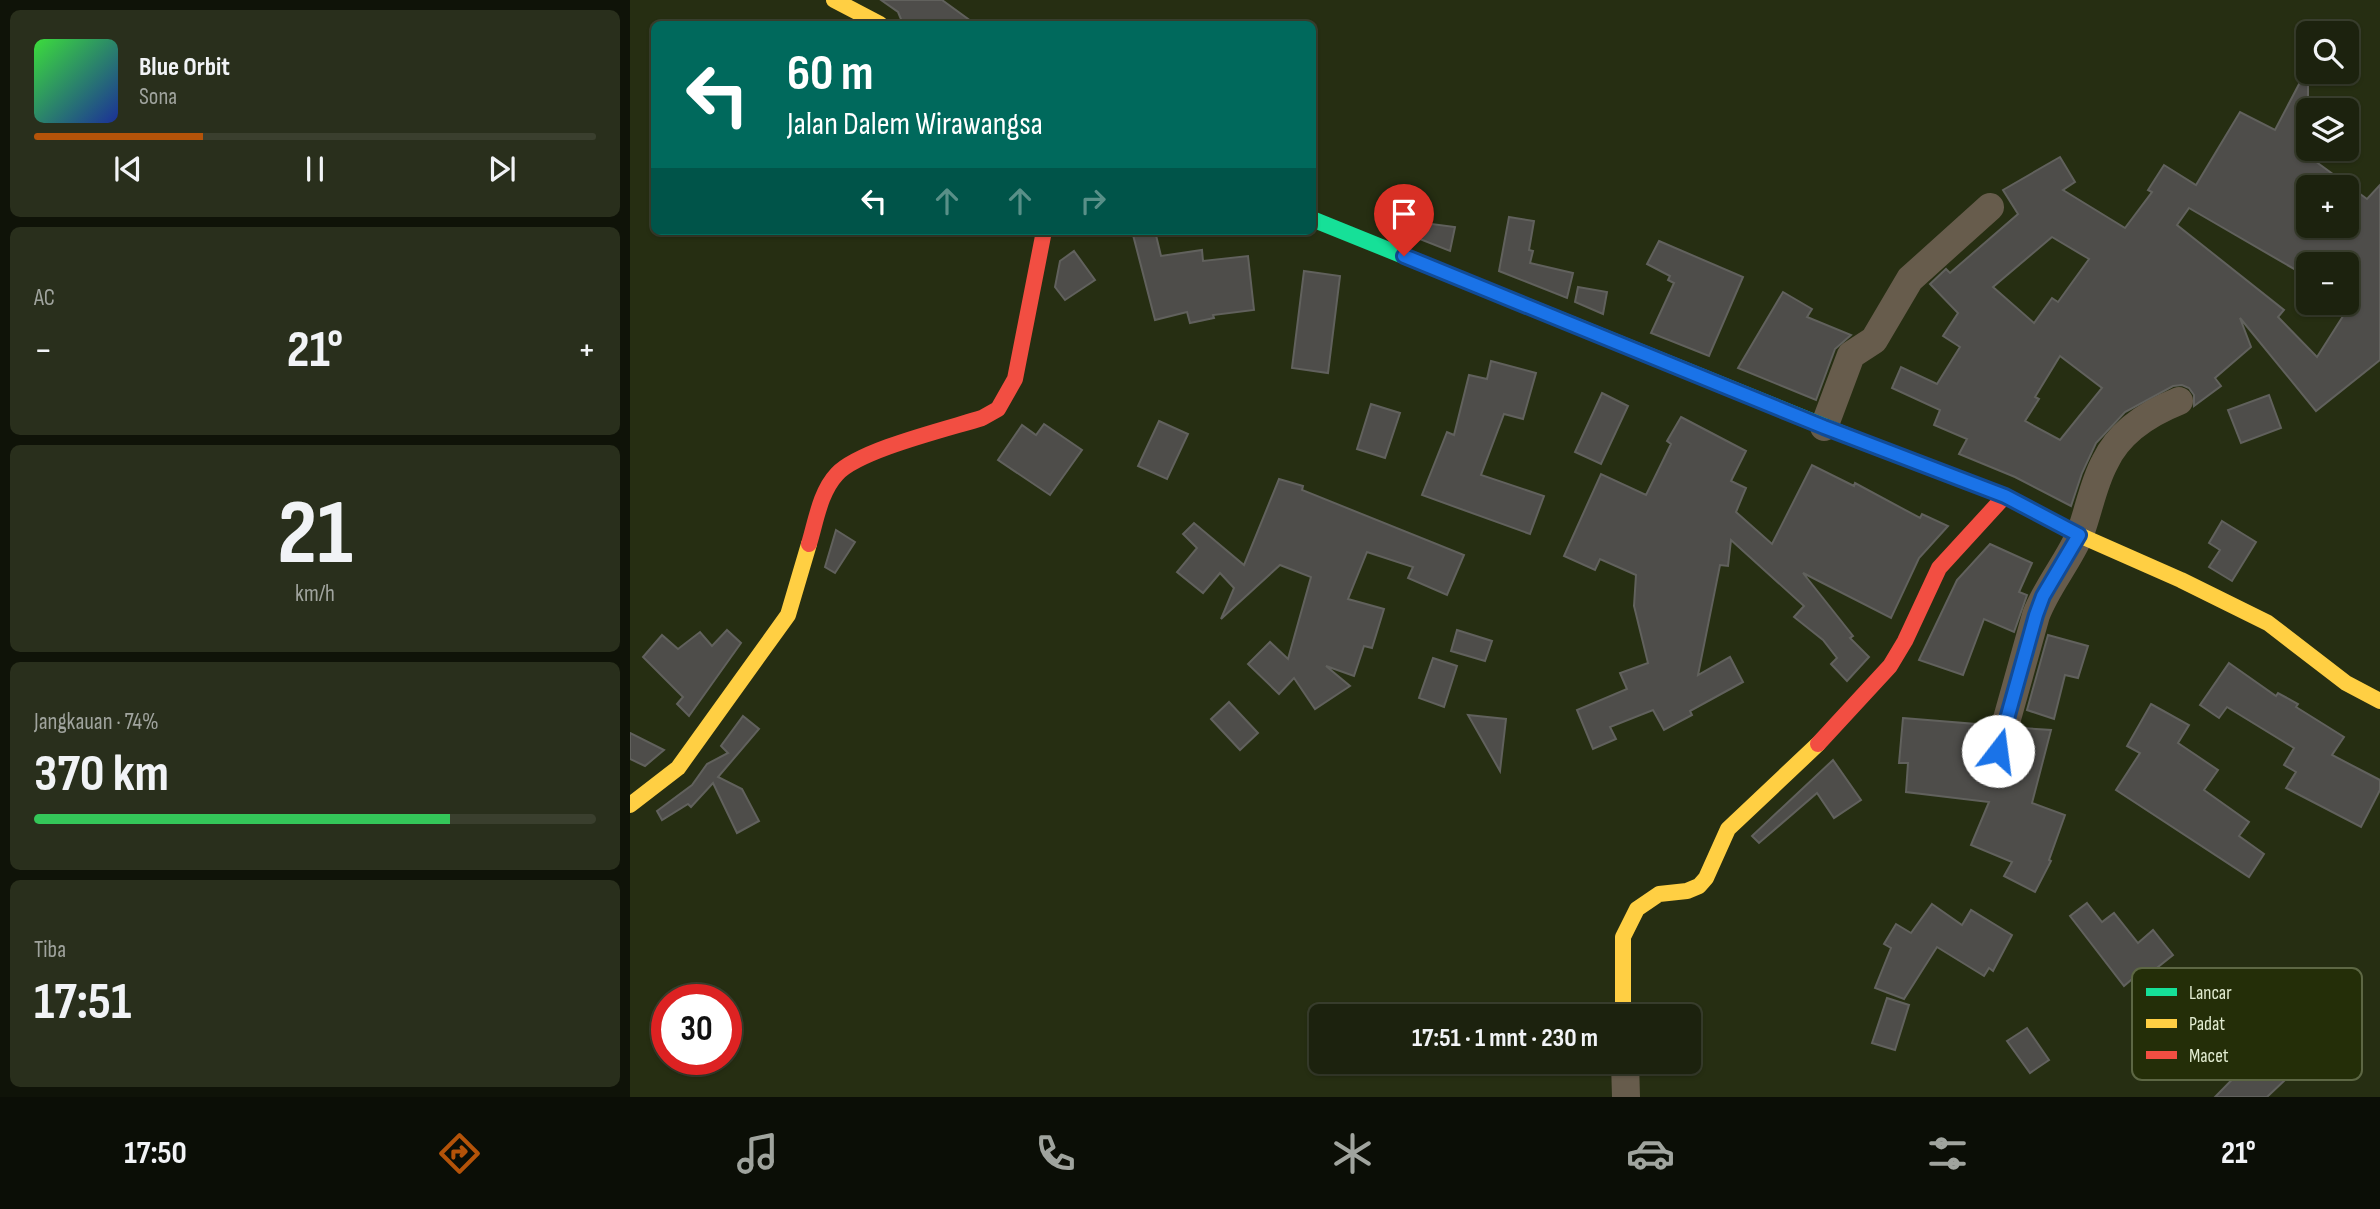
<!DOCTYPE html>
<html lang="id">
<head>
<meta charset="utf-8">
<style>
	:root { --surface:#1c220e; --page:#292f1c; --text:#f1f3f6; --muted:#a0a49e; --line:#3a3f2e; --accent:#b45309 }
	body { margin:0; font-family:"Sofia Sans Condensed",sans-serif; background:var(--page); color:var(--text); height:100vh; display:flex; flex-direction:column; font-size:26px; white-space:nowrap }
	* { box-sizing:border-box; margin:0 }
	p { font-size:23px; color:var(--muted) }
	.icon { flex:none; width:38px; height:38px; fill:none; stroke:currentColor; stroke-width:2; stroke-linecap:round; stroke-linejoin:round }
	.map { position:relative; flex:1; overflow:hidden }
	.drawer { display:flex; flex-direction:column; gap:10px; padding:10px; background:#0f1308; width:630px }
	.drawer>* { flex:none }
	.hud { position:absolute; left:21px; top:21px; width:665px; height:214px; border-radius:10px; box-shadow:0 2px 5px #0004,0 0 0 2px var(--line); background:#00695c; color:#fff; overflow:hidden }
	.buttons { position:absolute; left:1666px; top:21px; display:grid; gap:14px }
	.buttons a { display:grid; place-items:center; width:63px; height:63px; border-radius:10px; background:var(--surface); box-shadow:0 2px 5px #0004,0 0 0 2px var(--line); font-size:35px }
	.speed { position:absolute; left:21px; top:984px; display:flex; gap:14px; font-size:35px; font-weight:700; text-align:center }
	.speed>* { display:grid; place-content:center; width:91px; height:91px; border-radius:50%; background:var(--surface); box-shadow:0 2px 5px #0004,0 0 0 2px var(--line); line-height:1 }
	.speed .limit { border:10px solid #d22; background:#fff; color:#111 }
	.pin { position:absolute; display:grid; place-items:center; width:60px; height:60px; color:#fff; margin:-72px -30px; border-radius:50% 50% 50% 0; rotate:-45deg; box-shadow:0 0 7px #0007 }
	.pin .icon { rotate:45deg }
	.me { position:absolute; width:77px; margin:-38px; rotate:15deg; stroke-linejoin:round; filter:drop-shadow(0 0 5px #0008) }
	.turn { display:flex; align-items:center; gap:24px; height:147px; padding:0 21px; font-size:32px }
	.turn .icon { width:91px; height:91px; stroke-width:2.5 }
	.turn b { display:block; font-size:49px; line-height:60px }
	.lanes { display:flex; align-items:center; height:66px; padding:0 21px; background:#0003; justify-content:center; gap:35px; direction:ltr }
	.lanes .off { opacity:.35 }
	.big { font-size:52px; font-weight:700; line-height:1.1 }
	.drawer .widget { flex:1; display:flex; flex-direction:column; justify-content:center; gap:10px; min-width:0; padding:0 24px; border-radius:10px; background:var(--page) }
	.drawer .dial { align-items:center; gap:0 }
	.dial b { font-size:91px; line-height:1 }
	.song { display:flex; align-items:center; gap:21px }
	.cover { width:84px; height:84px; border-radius:10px; background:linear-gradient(135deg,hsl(120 70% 55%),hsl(230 70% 35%)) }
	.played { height:7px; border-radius:4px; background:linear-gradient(90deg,var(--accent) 30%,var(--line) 30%) }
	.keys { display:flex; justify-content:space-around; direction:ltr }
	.heat { display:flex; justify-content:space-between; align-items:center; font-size:38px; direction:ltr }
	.charge { height:10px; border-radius:5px; background:linear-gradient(90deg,#34c759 74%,var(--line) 0) }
	.trip { position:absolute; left:679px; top:1004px; width:392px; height:70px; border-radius:10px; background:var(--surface); box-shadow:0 2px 5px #0004,0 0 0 2px var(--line); font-weight:700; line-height:70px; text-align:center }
	.menu { display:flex; height:112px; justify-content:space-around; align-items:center; background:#0b0e06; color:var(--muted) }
	.menu .icon { width:49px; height:49px }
	.menu .active { color:var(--accent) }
	.menu b { font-size:32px; color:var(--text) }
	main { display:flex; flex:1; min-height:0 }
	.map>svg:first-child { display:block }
</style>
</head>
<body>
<main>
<section class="drawer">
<div class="widget">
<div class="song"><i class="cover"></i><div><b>Blue Orbit</b><p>Sona</p></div></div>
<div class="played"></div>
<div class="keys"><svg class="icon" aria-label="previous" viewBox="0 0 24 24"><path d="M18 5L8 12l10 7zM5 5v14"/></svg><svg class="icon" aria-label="pause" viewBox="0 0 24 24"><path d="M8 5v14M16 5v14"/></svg><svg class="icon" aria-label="next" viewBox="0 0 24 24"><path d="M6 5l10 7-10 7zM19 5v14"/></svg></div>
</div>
<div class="widget"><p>AC</p>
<div class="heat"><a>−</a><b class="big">21°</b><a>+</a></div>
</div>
<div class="widget dial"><b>21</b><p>km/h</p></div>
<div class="widget"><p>Jangkauan · 74%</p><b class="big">370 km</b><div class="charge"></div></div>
<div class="widget"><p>Tiba</p><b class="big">17:51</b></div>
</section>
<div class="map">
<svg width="1750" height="1097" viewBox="0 0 1750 1097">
	<rect width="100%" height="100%" fill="#262e12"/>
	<g fill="#4e4d4a" stroke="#61615d" stroke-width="2" fill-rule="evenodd">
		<polygon points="251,0 312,0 345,24 273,24 268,12"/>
		<path d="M1678 67V139L1670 150 1737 199 1750 185V360L1686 411 1610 318 1621 347 1585 378 1591 386 1564 406V395L1559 388 1552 385 1543 386 1495 412 1466 443 1452 473 1441 506 1385 477 1329 454 1337 439 1304 425 1310 410 1262 388 1271 367 1307 384 1330 347 1313 336 1328 313 1300 284 1316 269 1320 273 1388 214 1373 190 1430 157 1445 182 1433 190 1495 228 1522 192 1518 190 1534 165 1566 185 1610 112 1645 130ZM1678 187H1717V226H1678ZM1559 208 1678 277V264H1717V299L1722 302 1687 357 1648 317 1654 310 1547 225ZM1422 237 1459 259 1428 302 1422 298 1404 323 1363 287ZM1430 356 1472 388 1430 440 1395 421 1409 399 1405 397Z"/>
		<polygon points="879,217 904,221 899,250 903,251 900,263 943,273 937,298 869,271"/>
		<polygon points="763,219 825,227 820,251 762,228"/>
		<polygon points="502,231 525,231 531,256 572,250 573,261 618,256 624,310 583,315 584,318 560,323 557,312 525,320"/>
		<polygon points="1029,241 1113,277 1079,356 1021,333 1044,283 1038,280 1040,276 1017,264"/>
		<polygon points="444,251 465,280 435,300 425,287 430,261"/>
		<polygon points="674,271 710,276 698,373 662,368"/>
		<polygon points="948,287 977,292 973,314 945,302"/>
		<polygon points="1153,292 1182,309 1177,317 1221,335 1205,349 1186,400 1108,368"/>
		<polygon points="861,361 906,373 893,419 874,414 851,475 914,496 900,534 792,495 817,432 824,435 839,375 857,379"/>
		<polygon points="972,393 998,406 971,464 945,452"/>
		<polygon points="1639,395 1651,428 1611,443 1598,410"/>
		<polygon points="741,404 770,413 755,458 727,449"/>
		<polygon points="1051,417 1116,451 1101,481 1116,488 1106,512 1142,544 1182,465 1224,486 1225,483 1290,518 1292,514 1318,526 1289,558 1261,618 1173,573 1223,636 1220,638 1239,657 1217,681 1201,664 1207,658 1193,640 1164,617 1174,606 1101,540 1098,566 1090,565 1068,675 1100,657 1113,682 1060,711 1062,715 1034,730 1023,710 980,727 986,739 963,749 947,710 997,689 990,673 1018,663 1004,606 1006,575 970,559 965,570 934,556 971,474 1016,495 1041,444 1037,441"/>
		<polygon points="529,421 558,434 537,479 508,466"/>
		<polygon points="414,424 452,450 420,495 368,460 392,425 406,435"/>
		<polygon points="649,479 673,486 672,490 834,555 817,595 778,578 783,567 737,552 718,599 754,609 742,648 734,646 724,676 696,666 720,686 685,709 664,678 649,694 618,664 640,642 658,659 681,577 650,565 591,619 604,588 590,573 573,593 547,572 567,548 553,534 564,523 614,565"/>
		<polygon points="1592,521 1626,542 1602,581 1579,567 1590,550 1579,543"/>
		<polygon points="206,530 225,542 205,573 195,567"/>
		<polygon points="1360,544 1402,563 1389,592 1397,595 1384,632 1354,619 1333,675 1289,660 1327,580"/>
		<polygon points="97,630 111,643 59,716 47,704 53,697 13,657 32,635 48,649 70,632 82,646"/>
		<polygon points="827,630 862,641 855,661 821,651"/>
		<polygon points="1418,635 1458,646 1448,678 1435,675 1424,719 1397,710"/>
		<polygon points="803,658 827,666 814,707 789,698"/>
		<polygon points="1599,663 1646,696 1648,693 1668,704 1666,707 1714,737 1702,755 1750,780 1750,790 1731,827 1656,788 1666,772 1654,765 1664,748 1597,707 1589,718 1570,705"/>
		<polygon points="599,702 628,733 610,750 581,719"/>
		<polygon points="1521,704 1559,725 1548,743 1588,770 1574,790 1619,822 1609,836 1634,854 1619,877 1486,790 1510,753 1497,746"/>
		<polygon points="838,715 876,719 870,771"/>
		<polygon points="113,716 129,729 88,777 112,789 129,821 107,833 83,783 61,807 58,804 32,820 27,811 62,785 77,764 98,753 91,746"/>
		<polygon points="1273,718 1358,725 1352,754 1356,762 1364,767 1373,767 1380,762 1392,728 1421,730 1402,803 1435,815 1419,860 1421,861 1405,892 1374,876 1382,862 1341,845 1359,802 1276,792 1278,763 1269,763"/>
		<polygon points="0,733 34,750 15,766 0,759"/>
		<polygon points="1203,760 1231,800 1204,818 1187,793 1129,843 1122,836"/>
		<polygon points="1457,903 1472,922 1484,913 1508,943 1523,930 1543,955 1513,979 1508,974 1494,986 1440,916"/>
		<polygon points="1302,904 1332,925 1341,910 1382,935 1363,971 1359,968 1354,976 1307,947 1274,999 1245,988 1261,948 1254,944 1266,924 1281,933"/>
		<polygon points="1257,998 1279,1005 1265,1050 1242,1043"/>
		<polygon points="1397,1028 1419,1060 1400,1073 1377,1041"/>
		<polygon points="1628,1053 1655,1080 1637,1097 1585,1097"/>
	</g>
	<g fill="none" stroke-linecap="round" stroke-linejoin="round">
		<g stroke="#675c4c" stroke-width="28">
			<polyline points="1194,427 1221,355 1244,340 1280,279 1360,207"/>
			<path d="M1368 751 1406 615C1417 586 1438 562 1450 534 1459 510 1463 484 1475 462 1489 432 1519 413 1549 401"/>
			<polyline points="995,1062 996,1097"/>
		</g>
		<polyline stroke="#16e098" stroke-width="16" points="682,219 1246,447"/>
		<g stroke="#ffcf43" stroke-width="16">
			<polyline points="204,0 250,24"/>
			<polyline points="1246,447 1375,496 1449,535 1551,580 1638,623 1716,683 1750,701"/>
			<polyline points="0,805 48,768 158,615 179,544"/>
			<polyline points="993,1017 993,937 1007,909 1029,894 1057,891 1069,886 1076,878 1098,829 1188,744"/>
		</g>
		<g stroke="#f24e42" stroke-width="16">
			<path d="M179 544C186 521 190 492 207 474 229 450 317 429 352 418L368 409 385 379 414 231"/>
			<polyline points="1188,744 1260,666 1275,641 1309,568 1375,496"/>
		</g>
	</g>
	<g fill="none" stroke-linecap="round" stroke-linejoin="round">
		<defs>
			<polyline id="route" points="774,256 1194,427 1375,496 1449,535 1413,596 1406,615 1368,751"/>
		</defs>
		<use href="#route" stroke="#114b97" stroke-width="18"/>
		<use href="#route" stroke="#1a73e8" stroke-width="12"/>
	</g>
	<rect x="1502" y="968" width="230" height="112" rx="10" fill="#242e08" stroke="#5d6744" stroke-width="2"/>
	<rect x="1516" y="988" width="31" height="8" fill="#16e098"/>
	<rect x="1516" y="1019" width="31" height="9" fill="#ffcf43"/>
	<rect x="1516" y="1051" width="31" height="8" fill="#f24e42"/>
	<g font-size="19" fill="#e2ecd1">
		<text x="1559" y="999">Lancar</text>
		<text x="1559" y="1030">Padat</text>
		<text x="1559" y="1062">Macet</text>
	</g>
</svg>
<div class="buttons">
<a><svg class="icon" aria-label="search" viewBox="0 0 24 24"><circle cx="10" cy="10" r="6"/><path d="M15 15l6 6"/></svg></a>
<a><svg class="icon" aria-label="layers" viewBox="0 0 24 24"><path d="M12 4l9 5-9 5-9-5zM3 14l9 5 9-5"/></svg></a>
<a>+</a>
<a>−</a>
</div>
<div class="speed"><div class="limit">30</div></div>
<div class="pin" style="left:774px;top:256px;background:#d93025"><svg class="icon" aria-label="arrive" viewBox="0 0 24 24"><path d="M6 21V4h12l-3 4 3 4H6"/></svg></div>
<svg class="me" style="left:1368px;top:751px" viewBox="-20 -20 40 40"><circle r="19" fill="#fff"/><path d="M0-13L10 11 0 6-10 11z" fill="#1a73e8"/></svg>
<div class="trip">17:51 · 1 mnt · 230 m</div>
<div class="hud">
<div class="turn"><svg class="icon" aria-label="left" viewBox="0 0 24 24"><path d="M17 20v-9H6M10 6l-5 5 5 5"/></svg><div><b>60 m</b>Jalan Dalem Wirawangsa</div></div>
<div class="lanes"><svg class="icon" aria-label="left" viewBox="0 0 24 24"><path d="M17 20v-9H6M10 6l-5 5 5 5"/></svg><svg class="icon off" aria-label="ahead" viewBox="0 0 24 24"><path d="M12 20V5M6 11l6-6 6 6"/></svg><svg class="icon off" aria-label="ahead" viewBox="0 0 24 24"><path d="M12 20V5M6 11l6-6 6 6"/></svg><svg class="icon off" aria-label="right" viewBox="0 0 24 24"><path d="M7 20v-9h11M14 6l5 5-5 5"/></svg></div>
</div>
</div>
</main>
<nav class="menu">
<b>17:50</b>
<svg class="icon active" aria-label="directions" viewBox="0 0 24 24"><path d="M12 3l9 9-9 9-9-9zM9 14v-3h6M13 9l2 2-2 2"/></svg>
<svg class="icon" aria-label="music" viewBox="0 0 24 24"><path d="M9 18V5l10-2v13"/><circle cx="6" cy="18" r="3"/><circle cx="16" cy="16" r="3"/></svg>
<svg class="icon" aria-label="phone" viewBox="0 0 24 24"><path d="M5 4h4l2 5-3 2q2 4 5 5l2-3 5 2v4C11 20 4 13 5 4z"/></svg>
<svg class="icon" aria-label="climate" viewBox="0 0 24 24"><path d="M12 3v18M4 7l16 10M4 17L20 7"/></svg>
<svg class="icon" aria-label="car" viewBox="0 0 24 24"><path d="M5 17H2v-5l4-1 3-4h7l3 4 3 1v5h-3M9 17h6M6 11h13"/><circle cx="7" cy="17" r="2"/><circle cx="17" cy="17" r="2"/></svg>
<svg class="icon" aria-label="filters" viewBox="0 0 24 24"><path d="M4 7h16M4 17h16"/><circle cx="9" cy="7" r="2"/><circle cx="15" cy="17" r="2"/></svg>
<b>21°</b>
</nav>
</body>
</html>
